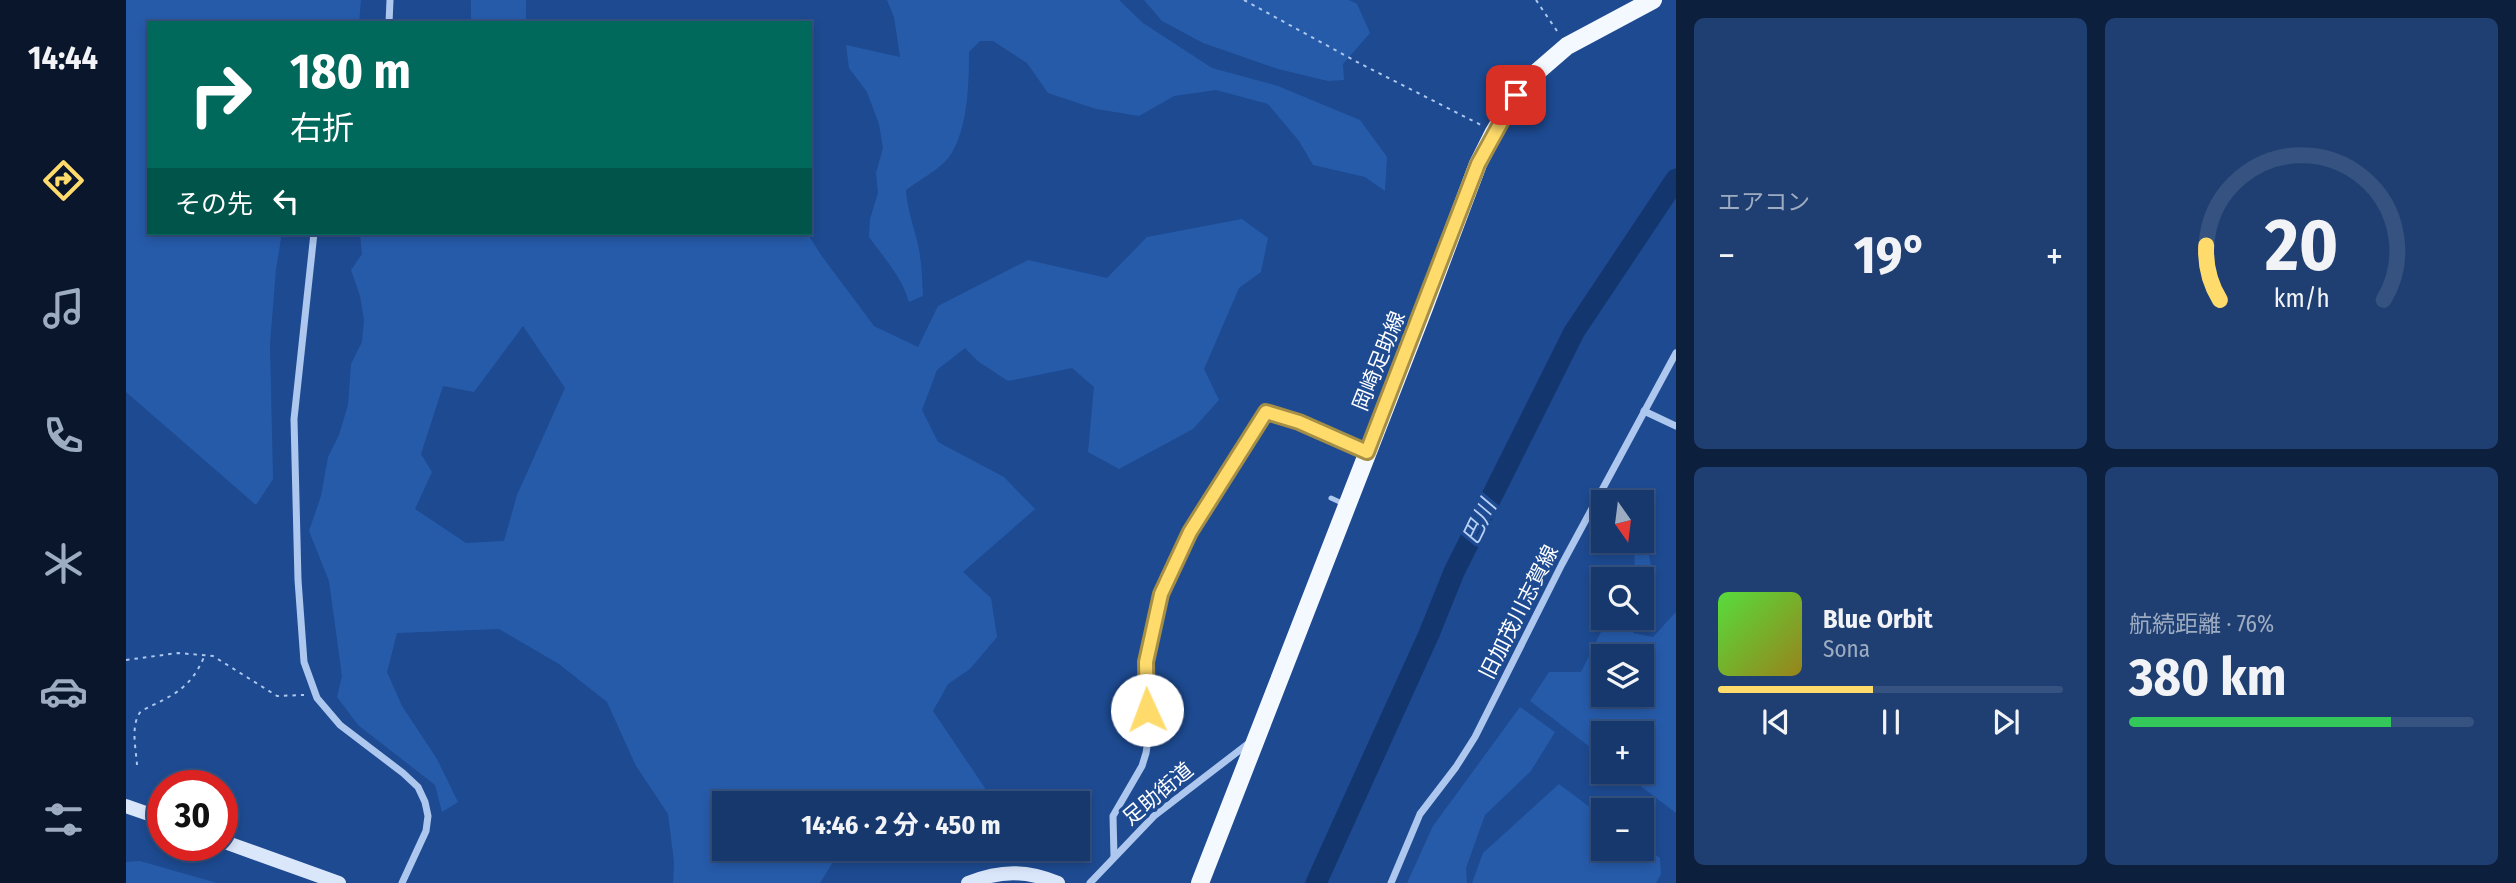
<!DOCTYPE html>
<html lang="ja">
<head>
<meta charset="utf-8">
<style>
	:root { --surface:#16386d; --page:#1f3f72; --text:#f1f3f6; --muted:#9eacc2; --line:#355280; --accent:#fedb6b }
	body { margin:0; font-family:"Fira Sans Condensed","Noto Sans JP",sans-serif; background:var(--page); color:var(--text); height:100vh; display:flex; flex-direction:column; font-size:26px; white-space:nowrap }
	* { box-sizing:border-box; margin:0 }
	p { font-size:23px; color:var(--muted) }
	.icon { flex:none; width:38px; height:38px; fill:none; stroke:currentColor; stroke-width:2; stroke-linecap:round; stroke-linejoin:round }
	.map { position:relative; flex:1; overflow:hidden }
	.side { display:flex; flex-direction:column; gap:18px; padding:18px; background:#0c1f3c; width:840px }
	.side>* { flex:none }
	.banner { position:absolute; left:21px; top:21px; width:665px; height:214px; border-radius:0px; box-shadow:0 4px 10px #0003,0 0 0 2px var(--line); background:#00695c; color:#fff; overflow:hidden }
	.needle { width:46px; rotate:166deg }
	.fabs { position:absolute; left:1465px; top:490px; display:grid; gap:14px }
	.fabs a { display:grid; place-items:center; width:63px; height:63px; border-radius:0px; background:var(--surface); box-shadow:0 4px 10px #0003,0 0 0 2px var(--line); font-size:35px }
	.speed { position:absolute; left:21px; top:770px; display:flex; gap:14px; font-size:35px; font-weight:700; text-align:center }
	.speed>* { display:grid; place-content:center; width:91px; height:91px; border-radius:50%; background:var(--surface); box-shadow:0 4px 10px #0003,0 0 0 2px var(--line); line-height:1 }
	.speed .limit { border:10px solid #d22; background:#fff; color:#111 }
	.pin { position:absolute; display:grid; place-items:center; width:60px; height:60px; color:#fff; margin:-30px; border-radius:14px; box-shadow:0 4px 10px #0006 }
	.me { position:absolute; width:77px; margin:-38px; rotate:358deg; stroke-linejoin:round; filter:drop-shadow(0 0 5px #0008) }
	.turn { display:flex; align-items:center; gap:24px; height:147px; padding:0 28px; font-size:32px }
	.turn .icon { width:91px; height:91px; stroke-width:2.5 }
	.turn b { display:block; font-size:49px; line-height:60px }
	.then { display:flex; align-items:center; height:66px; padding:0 28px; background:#0003; gap:14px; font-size:26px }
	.big { font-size:52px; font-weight:700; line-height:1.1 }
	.side .tile { flex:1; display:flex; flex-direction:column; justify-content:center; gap:10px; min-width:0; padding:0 24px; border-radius:10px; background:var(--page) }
	.side .dial { align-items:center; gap:0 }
	.dial svg { height:182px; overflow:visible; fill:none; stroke:var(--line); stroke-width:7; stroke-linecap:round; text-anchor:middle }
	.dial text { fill:var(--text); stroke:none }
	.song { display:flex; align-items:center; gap:21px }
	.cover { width:84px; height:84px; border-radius:10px; background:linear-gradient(135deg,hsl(110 70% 55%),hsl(50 70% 35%)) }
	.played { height:7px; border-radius:4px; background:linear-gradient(90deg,var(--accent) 45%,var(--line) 45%) }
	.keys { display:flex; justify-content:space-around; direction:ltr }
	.heat { display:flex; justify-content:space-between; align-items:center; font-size:38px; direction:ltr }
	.charge { height:10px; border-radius:5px; background:linear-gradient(90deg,#34c759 76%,var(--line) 0) }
	.side .tiles { flex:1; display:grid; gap:18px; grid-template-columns:repeat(2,1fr) }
	.trip { position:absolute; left:586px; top:791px; width:378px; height:70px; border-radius:0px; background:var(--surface); box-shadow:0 4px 10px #0003,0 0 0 2px var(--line); font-weight:700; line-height:70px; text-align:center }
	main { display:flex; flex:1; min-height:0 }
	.dock { display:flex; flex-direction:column; width:126px; justify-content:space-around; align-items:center; background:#09162c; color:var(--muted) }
	.dock .icon { width:49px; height:49px }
	.dock .active { color:var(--accent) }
	.dock b { font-size:32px; color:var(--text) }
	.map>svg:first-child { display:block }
</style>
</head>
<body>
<main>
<nav class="dock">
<b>14:44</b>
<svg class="icon active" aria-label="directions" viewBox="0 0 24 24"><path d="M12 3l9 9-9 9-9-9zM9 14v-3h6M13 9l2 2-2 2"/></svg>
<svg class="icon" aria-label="music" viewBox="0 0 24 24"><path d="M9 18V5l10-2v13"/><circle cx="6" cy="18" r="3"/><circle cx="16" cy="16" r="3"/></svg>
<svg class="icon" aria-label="phone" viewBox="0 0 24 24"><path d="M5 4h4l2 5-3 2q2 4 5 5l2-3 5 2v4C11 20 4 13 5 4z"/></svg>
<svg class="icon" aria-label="climate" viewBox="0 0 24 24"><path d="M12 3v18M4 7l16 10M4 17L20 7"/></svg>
<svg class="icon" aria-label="car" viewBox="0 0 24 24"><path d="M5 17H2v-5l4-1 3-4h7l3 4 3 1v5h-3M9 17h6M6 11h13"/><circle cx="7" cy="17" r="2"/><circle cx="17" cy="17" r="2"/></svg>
<svg class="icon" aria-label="filters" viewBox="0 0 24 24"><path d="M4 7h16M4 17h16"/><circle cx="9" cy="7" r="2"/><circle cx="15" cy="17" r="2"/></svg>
</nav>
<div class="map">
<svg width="1550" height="883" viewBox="0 0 1550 883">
	<rect width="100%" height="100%" fill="#1d4a91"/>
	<g fill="#265baa" fill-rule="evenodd">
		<polygon points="0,0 235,0 233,23 23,23 23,233 156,233 150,269 144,344 147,479 130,505 0,392"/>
		<rect x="345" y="0" width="55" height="23"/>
		<path d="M761 0H993L1017 23 1086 68 1152 86 1234 120 1261 157 1259 191 1239 177 1187 165 1173 141 1142 104 1090 90 1048 96 1013 116 970 109 922 93 901 63 867 41H854L843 52C843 83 842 131 823 157 813 170 793 180 780 190 781 210 788 226 792 245 796 262 796 279 797 296L783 302C776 277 758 258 743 237L744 219 752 193 750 173 757 148 753 124 741 92 723 68 720 45 774 57 768 17Z"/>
		<polygon points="1018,0 1223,0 1231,4 1244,33 1217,64 1218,80 1202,81 1152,69 1077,43 1036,21"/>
		<path d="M1116 219 1142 238 1135 272 1113 288 1078 369 1093 400 1067 429 993 469 962 452 968 387 946 368 882 381 853 362 839 348 811 370 796 410 812 442 878 477 909 509 837 572 865 598 871 637 844 669 822 684 807 711 869 803H598V849H715L694 883H547L548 862 542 814 510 766 481 702 433 664 373 629 271 633 261 672 276 706 311 759 332 802 316 812 309 785 232 725 211 697 216 676 203 581 183 531 195 496 202 457 213 435 222 405 225 364 236 342 238 320 234 296 225 270 236 254 234 233H681L695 255 748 326 792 347 812 306 902 260 981 278 1021 237ZM397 326 439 388 391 495 378 541 340 543 289 509 306 472 295 454 317 386 348 392Z"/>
		<polygon points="1516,530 1519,536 1529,585 1516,613 1516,579 1509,579 1508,541 1516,541"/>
		<path d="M1550 612V813L1496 772H1516V733H1477V757L1404 701 1423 672H1455L1482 618H1513L1507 633 1527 637ZM1477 656H1516V695H1477Z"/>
		<polygon points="1394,707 1429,732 1405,771 1359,815 1340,868 1341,883 1281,883 1307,826"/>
		<polygon points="1433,784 1477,817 1477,849 1516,849 1516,845 1534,858 1535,874 1530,883 1346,883 1357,853"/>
		<polygon points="14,861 91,883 0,883 0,862"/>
	</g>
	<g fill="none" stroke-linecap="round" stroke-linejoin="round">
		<polyline stroke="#13366f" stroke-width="21" points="1190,883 1303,634 1328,572 1448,332 1550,179"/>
		<g stroke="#adc7ee" stroke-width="2" stroke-dasharray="3.5 5" stroke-linecap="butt">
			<polyline points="1118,0 1233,63 1355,125"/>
			<polyline points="1410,0 1433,34"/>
			<polyline points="0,660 52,653 87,656 151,696 178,695"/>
			<path d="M11 765C10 748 4 725 15 711 45 696 64 690 78 657"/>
		</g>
		<polyline stroke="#adc7ee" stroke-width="5" points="1205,498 1218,504"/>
		<g stroke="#adc7ee" stroke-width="7">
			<polyline points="263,23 264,0"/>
			<polyline points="188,233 168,419 172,580 178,662 191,698 214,725 277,773 292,787 299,802 302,816 300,831 276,883"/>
			<polyline points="1518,411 1550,426"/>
			<polyline points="988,857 987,816 1016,766 1020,753 1023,734 1020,662 1035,594 1064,532 1140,412 1173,422 1240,451"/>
			<polyline points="964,883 1028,816 1123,743"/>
			<polyline points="1265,883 1294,814 1330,767 1349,737 1436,564 1550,353"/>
		</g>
		<g stroke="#dae6fa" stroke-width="14">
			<polyline points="0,806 37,819"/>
			<polyline points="96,841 213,883"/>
			<path d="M842 883C875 870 900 870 932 883"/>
		</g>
		<polyline stroke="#f4f8ff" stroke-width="18" points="1074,883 1298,308 1352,164 1368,132 1390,95 1404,78 1441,46 1527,0"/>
	</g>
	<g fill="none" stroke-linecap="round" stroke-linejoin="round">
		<defs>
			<polyline id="route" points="1021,710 1020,662 1035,594 1064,532 1140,412 1173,422 1241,452 1352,164 1390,95"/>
		</defs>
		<use href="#route" stroke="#a58e46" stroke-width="18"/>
		<use href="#route" stroke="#fedb6b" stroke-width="12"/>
	</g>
	<g text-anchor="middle" stroke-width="7" stroke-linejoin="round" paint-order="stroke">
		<g font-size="21" fill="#fff" stroke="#1d4a91">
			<text transform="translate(1253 361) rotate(-68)" y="7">岡崎足助線</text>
			<text transform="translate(1393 612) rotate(-63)" y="7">旧加茂川志賀線</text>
			<text transform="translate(1032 794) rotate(-40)" y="7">足助街道</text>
		</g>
		<g font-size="23" font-style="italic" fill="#b9d1f5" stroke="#1d4a91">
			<text transform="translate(1353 522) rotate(-64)" y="8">巴川</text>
		</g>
	</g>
</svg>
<div class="fabs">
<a><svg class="needle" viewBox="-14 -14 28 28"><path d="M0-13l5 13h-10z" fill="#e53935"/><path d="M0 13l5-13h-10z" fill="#9eacc2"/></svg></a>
<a><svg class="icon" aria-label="search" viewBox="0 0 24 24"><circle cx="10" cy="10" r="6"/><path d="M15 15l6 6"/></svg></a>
<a><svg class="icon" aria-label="layers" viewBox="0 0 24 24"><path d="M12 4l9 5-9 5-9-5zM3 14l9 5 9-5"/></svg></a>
<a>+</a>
<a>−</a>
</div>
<div class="speed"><div class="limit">30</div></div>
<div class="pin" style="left:1390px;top:95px;background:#d93025"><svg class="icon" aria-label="arrive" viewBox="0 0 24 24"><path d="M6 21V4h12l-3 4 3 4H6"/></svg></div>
<svg class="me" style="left:1021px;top:710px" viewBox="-20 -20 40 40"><circle r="19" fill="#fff"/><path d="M0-13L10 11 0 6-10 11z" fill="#fedb6b"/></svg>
<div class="trip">14:46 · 2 分 · 450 m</div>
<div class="banner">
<div class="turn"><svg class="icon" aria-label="right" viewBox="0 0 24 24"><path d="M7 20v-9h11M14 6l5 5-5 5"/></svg><div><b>180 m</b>右折</div></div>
<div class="then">その先<svg class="icon" aria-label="left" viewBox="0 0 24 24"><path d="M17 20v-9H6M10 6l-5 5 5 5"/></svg></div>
</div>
</div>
<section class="side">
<div class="tiles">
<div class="tile"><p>エアコン</p>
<div class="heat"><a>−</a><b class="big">19°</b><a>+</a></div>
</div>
<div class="tile dial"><svg viewBox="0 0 100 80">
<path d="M14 69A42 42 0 1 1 86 69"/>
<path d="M14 69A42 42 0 0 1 8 45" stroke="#fedb6b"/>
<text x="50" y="56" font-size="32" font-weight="700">20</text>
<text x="50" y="72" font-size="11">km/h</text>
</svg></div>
<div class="tile">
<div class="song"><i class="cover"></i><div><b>Blue Orbit</b><p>Sona</p></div></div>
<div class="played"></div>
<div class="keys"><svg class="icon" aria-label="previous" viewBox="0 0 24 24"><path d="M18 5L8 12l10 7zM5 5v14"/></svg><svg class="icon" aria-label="pause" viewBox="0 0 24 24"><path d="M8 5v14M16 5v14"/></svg><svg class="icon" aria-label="next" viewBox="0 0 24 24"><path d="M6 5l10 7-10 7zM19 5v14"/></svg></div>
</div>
<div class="tile"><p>航続距離 · 76%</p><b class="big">380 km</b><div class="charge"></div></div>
</div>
</section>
</main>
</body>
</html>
